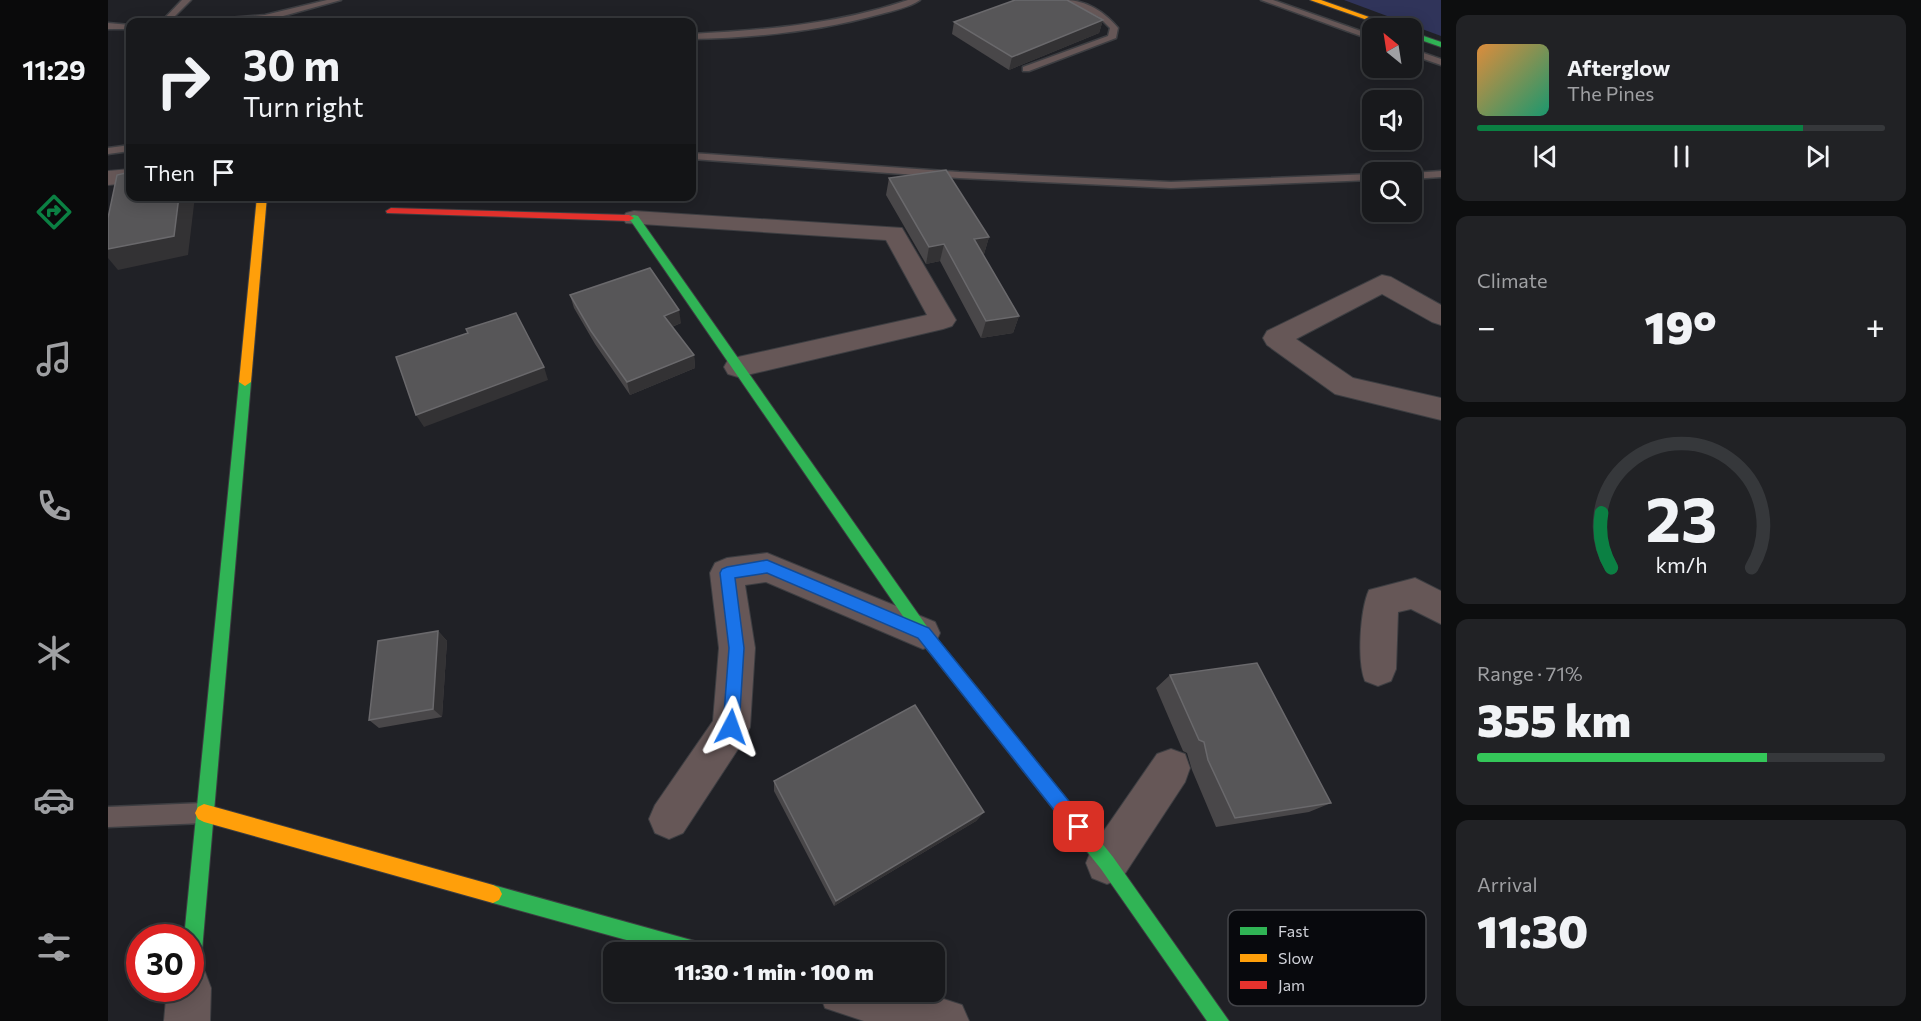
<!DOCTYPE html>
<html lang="en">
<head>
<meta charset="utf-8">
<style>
	:root { --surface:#18191c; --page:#212225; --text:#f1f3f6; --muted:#9fa0a3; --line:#36383b; --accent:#0b8043 }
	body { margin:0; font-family:Commissioner,sans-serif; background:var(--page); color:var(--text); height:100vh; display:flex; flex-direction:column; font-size:22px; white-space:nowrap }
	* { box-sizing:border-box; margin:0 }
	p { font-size:20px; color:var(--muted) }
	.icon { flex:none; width:33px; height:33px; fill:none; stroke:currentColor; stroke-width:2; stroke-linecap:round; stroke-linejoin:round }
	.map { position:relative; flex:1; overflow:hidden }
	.drawer { display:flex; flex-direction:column; gap:15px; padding:15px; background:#0d0e0f; width:480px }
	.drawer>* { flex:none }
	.banner { position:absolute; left:18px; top:18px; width:570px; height:183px; border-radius:12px; box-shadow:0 3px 15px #0003,0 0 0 2px var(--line); background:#18191c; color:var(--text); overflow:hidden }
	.needle { width:39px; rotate:330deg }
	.controls { position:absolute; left:1254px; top:18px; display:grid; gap:12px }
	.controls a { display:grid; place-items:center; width:60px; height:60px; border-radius:12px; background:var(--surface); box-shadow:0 3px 15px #0003,0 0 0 2px var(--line); font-size:30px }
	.speed { position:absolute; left:18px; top:924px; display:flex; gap:12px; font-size:30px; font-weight:700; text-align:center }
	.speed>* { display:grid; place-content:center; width:78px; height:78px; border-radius:50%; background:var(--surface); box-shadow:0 3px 15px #0003,0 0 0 2px var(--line); line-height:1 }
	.speed .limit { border:9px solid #d22; background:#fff; color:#111 }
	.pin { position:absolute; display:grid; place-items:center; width:51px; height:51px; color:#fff; margin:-26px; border-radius:12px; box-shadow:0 3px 9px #0006 }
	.me { position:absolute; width:66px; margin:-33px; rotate:4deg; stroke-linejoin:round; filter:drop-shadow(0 0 4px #0008) }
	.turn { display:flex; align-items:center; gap:21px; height:126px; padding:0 18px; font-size:27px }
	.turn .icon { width:78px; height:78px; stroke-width:2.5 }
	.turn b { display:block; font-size:42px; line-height:51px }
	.then { display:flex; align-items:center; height:57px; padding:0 18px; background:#0003; gap:12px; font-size:22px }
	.big { font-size:45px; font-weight:800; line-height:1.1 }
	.drawer .card { flex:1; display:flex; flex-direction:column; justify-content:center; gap:9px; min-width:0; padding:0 21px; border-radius:12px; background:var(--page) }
	.drawer .dial { align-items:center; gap:0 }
	.dial svg { height:156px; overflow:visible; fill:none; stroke:var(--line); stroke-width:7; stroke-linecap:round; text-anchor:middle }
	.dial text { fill:var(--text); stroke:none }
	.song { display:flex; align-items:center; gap:18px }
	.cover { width:72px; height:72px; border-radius:9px; background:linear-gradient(135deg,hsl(30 70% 55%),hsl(160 70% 35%)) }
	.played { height:6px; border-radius:3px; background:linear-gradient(90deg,var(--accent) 80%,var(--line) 80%) }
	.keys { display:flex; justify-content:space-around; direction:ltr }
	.heat { display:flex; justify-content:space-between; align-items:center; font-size:33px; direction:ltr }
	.charge { height:9px; border-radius:4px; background:linear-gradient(90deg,#34c759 71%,var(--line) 0) }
	.trip { position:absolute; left:495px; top:942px; width:342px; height:60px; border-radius:12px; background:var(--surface); box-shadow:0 3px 15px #0003,0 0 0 2px var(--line); font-weight:800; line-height:60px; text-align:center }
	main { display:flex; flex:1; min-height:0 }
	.dock { display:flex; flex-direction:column; width:108px; justify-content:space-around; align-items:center; background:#0a0a0b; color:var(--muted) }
	.dock .icon { width:42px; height:42px }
	.dock .selected { color:var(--accent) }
	.dock b { font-size:27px; color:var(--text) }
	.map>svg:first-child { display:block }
</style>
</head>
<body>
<main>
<nav class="dock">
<b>11:29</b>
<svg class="icon selected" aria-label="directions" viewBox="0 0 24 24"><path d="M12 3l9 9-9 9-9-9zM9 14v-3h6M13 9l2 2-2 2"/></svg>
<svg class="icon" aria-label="music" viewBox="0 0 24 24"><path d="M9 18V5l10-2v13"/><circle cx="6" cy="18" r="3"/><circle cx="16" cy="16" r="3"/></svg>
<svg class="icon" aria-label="phone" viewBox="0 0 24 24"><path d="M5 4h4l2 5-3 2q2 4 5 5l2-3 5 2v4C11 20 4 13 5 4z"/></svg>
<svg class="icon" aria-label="climate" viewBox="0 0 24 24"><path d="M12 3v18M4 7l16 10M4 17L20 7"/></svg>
<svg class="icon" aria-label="car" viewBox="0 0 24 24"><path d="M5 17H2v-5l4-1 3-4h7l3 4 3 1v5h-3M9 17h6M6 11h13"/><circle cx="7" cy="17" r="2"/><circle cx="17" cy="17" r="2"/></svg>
<svg class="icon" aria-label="filters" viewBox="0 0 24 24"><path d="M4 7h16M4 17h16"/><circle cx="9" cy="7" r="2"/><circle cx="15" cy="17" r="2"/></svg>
</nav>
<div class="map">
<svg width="1333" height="1021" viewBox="0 0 1333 1021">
	<rect width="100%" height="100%" fill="#202126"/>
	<polygon fill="#30345a" points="1236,0 1333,0 1333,36"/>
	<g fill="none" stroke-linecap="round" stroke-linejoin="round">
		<defs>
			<g id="lane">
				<polygon points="74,0 83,0 61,22 53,22"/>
				<polygon points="219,0 233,0 157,21 104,22 108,19 157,15"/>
				<path d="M800 0H812C802 7 785 11 773 14 712 31 647 38 584 39V34C658 30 730 24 800 0Z"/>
				<path d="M957 0C978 0 997 12 1010 28L1008 38 921 71H915V67L1000 36 1002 28 991 17Z"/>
				<polygon points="1153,0 1165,0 1264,35 1264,40"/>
				<polygon points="0,23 22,25 22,29 0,29"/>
				<polygon points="1304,49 1333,59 1333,65 1304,55"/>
				<polygon points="22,145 22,151 0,154 0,148"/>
				<polygon points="584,153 851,172 1063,182 1264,174 1264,180 1063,188 851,178 584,159"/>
				<polygon points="1333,171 1333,177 1304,179 1304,173"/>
				<polygon points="96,803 103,806 106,813 103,820 96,823 0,827 0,807"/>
			</g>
			<g id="street">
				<polygon points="22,169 22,183 0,185 0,171"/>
				<polygon points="526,211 794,228 848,320 844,326 835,329 630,377 620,374 616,367 620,360 630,357 819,315 778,240 518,223 514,218 518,213"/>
				<polygon points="1274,275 1283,277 1333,305 1333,325 1324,322 1274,294 1188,339 1245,378 1333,398 1333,420 1227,394 1159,345 1155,338 1159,331"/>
				<polygon points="659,553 827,622 832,633 827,644 815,649 658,582 637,585 647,648 642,727 636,740 575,833 561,839 547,833 541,819 547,805 605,721 611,648 602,573 607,563 619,558"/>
				<path d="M1307 578 1333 591V624L1303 609 1290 612 1288 669 1283 681 1270 686 1257 681C1249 661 1252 610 1261 590Z"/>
				<polygon points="1063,749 1077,754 1082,768 1077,782 1014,878 999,884 984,878 978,863 984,848 1049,754"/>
				<polygon points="82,966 97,972 103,988 102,1021 56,1021 59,988 82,988"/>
				<polygon points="711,992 814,992 854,1005 861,1021 756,1021 717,1008"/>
			</g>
			<g id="fast">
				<polygon points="1304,32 1333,42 1333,47 1304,37"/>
				<polygon points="526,215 530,216 820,628 875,695 877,700 875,705 869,708 863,705 810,638 523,221 516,218"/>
				<polygon points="137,378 143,382 92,974 89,981 82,983 82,938 76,938 131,382"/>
				<polygon points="963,809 969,812 1005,857 1121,1021 1099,1021 993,869 957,824 954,818 957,812"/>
				<polygon points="385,885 594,943 601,945 603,952 562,952 385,903 379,900 376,894 379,888"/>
			</g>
			<g id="slow">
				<polygon points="1202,0 1213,0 1292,28 1282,28"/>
				<polygon points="149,196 159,196 143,382 137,386 131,382"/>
				<polygon points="96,804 385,885 391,888 394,894 391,900 385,903 96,822 90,819 87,813 90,807"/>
			</g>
			<g id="jam">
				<polygon points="283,208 521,215 526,218 521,221 279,213 278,211"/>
				<polygon points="869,692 875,695 969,812 972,818 969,824 963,827 957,824 863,705 861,700 863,695"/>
			</g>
		</defs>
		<use href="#lane" stroke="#3d3e42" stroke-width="3"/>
		<use href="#street" stroke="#3d3e42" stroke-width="2"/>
		<use href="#fast" stroke="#3d3e42" stroke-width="2"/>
		<use href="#slow" stroke="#3d3e42" stroke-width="2"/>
		<use href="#jam" stroke="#3d3e42" stroke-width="2"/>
		<use href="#lane" fill="#665757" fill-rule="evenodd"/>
		<use href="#street" fill="#665757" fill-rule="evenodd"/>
		<use href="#fast" fill="#30b455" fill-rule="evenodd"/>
		<use href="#slow" fill="#ff9f0a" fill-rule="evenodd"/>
		<use href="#jam" fill="#e5322d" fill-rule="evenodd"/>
	</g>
	<g fill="#494749">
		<polygon points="995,20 991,33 901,70 844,34 846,22"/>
		<polygon points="781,178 881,237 876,254 874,254 911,316 905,333 873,338 832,261 818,264 778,195"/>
		<polygon points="399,196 485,196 483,202 401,199"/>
		<polygon points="462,295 573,323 564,327 586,355 587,368 522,395 487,344 466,308"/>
		<polygon points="330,631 339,641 334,717 271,728 261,720"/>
		<polygon points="1062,675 1223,803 1201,812 1108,827 1084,770 1079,753 1075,751 1048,688"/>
		<polygon points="666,781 876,812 868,821 726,906 666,791"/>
	</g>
	<g fill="#333234">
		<polygon points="995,20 991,33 901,70 904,57"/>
		<polygon points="71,196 87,196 80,255 10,270 0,258 0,249"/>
		<polygon points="881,237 876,254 861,256 866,239"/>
		<polygon points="836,244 832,261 818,264 821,247"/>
		<polygon points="571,310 573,323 558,329 556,316"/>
		<polygon points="911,316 905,333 873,338 878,321"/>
		<polygon points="586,355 587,368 522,395 519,382"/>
		<polygon points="436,367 440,380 316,427 308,415"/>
		<polygon points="330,631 339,641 334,717 325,709"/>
		<polygon points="876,812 868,821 726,906 728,901"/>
	</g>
	<g fill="#575658" stroke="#6a696c" stroke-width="1.5">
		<polygon points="907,0 959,0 995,20 904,57 846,22"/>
		<polygon points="838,170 881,237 866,239 911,316 878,321 836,244 821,247 781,178"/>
		<polygon points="22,172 22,196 71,196 66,236 0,249 0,218 9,175"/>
		<polygon points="542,268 571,310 556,316 586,355 519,382 483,331 462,295"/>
		<polygon points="408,313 436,367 308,415 288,357 360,333 358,329"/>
		<polygon points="330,631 325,709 261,720 270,641"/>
		<polygon points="1149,663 1223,803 1127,818 1100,760 1096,742 1091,740 1062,675"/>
		<polygon points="807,705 876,812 728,901 666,781"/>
	</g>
	<polygon fill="#1a73e8" stroke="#114b97" stroke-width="1.5" points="659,560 821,628 977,821 980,827 977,834 971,836 965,834 810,638 659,573 627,578 636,648 631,727 629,733 623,735 617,733 615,727 621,648 612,573 614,569 619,567"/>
	<rect x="1120" y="910" width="198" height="96" rx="9" fill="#08090d" stroke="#44454a" stroke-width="1.5"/>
	<rect x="1132" y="927" width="27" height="8" fill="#30b455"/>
	<rect x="1132" y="954" width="27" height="8" fill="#ff9f0a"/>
	<rect x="1132" y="981" width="27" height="8" fill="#e5322d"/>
	<g font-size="16" fill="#cfd1d8">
		<text x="1170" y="937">Fast</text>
		<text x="1170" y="964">Slow</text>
		<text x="1170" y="991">Jam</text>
	</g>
</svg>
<div class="controls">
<a><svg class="needle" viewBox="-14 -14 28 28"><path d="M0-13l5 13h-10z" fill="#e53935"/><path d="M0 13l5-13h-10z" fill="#9fa0a3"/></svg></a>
<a><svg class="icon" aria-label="sound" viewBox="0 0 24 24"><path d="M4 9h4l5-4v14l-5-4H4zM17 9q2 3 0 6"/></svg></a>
<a><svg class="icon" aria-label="search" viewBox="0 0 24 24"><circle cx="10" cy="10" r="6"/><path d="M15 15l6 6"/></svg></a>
</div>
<div class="speed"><div class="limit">30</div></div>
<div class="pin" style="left:971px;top:827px;background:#d93025"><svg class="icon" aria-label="arrive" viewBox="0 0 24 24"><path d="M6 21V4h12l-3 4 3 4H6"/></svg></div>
<svg class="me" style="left:623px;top:727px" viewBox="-20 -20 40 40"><path d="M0-17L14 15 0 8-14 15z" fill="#1a73e8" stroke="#fff" stroke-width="4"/></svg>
<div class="trip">11:30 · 1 min · 100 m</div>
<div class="banner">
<div class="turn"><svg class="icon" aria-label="right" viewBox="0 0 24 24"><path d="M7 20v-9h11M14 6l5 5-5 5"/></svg><div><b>30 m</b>Turn right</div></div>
<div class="then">Then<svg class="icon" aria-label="arrive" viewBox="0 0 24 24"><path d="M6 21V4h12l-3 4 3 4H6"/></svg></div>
</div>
</div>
<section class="drawer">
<div class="card">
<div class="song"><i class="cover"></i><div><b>Afterglow</b><p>The Pines</p></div></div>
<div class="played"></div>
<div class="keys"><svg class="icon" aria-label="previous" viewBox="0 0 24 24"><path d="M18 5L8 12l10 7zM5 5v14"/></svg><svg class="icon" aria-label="pause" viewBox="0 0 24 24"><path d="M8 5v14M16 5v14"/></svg><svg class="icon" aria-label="next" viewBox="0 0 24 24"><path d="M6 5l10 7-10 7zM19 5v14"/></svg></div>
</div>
<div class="card"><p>Climate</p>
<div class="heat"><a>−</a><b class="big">19°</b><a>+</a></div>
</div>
<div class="card dial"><svg viewBox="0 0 100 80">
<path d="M14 69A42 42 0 1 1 86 69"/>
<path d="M14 69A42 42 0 0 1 9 41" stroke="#0b8043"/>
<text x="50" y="56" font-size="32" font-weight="700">23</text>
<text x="50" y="72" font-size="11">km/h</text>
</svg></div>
<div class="card"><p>Range · 71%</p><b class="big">355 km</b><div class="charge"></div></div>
<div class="card"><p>Arrival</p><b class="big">11:30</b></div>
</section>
</main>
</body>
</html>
